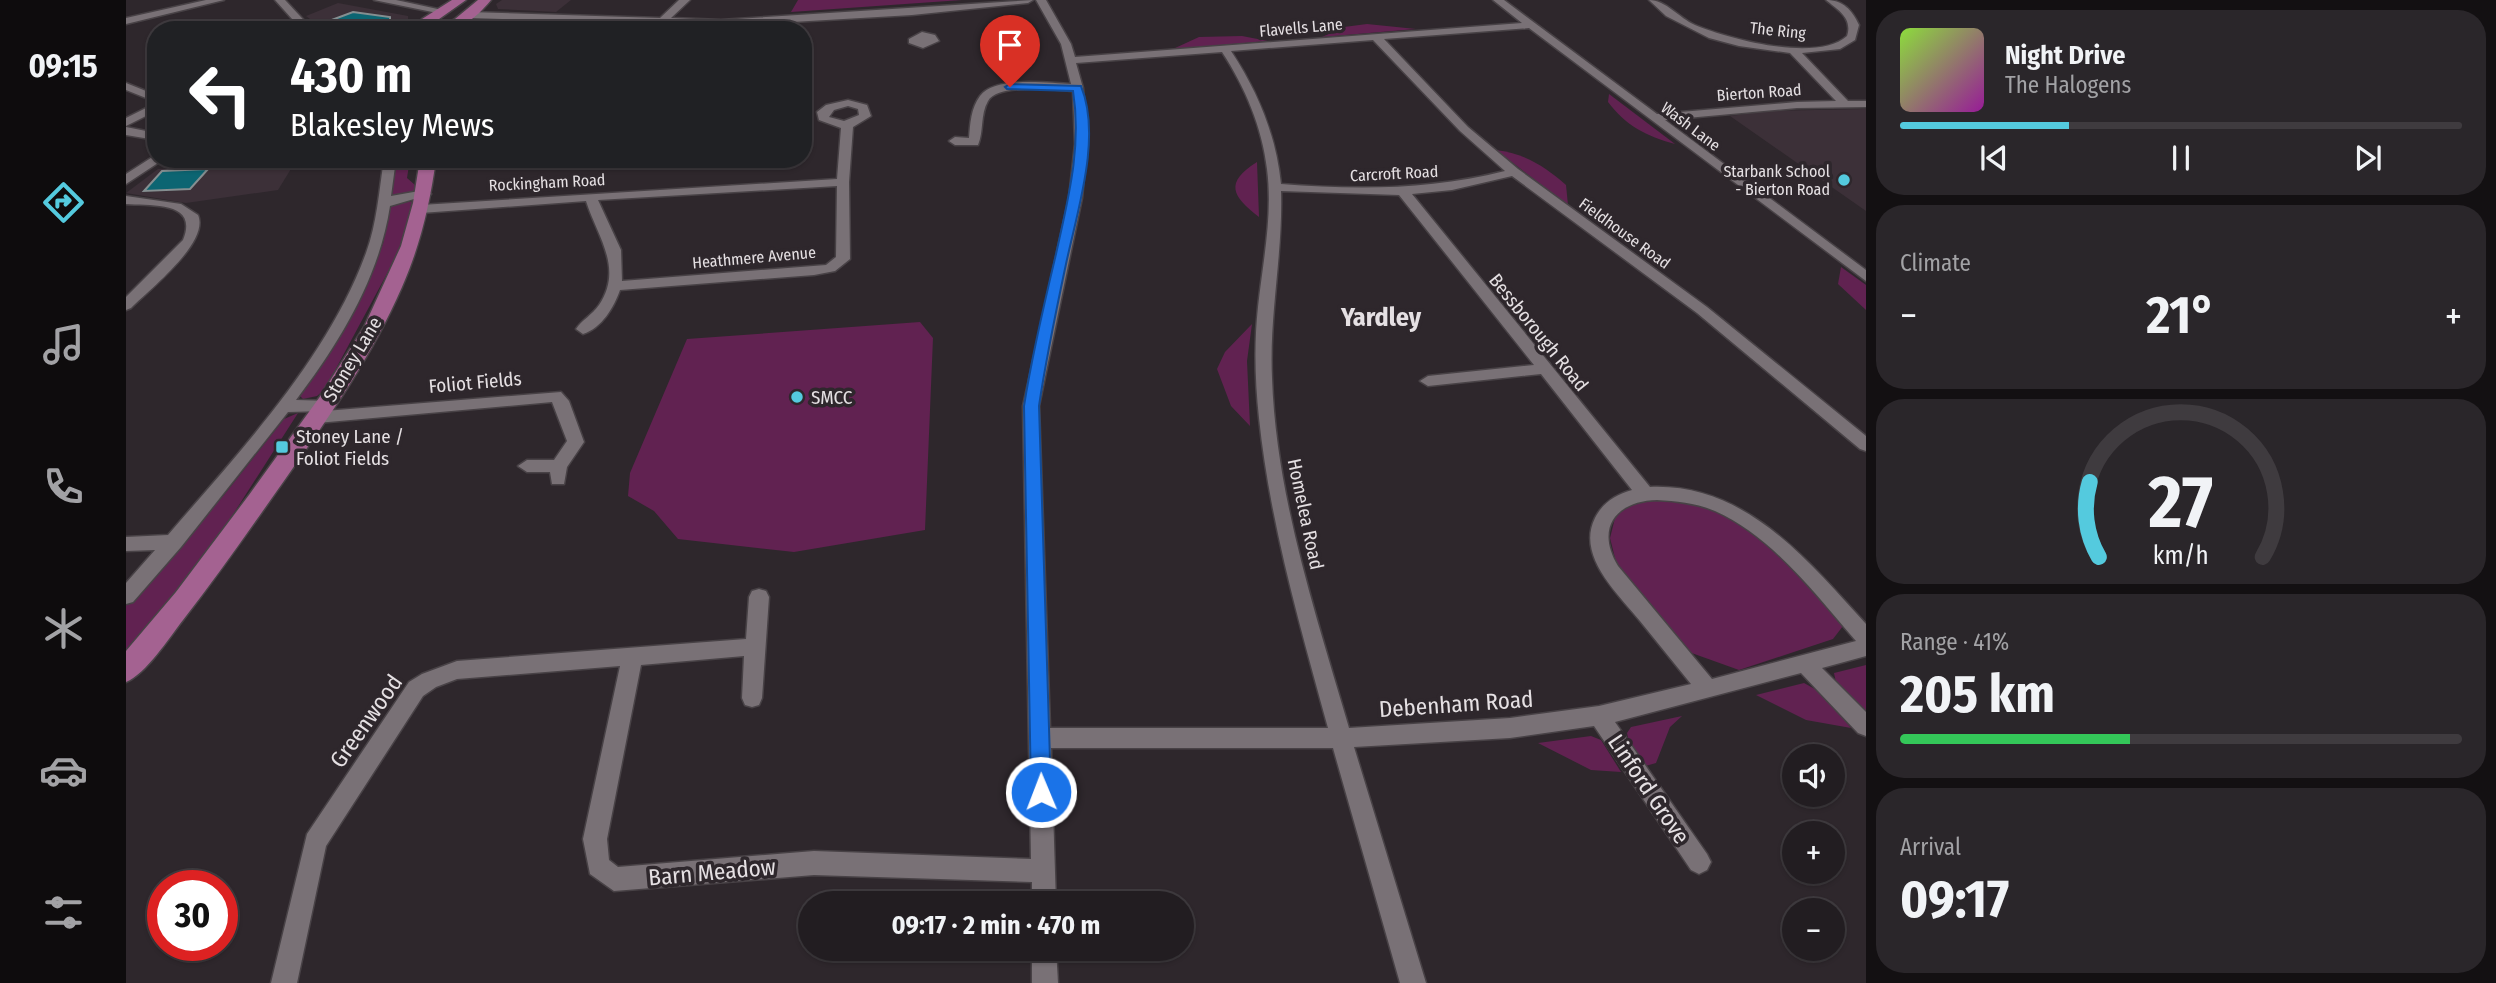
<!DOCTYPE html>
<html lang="en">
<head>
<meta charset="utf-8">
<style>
	:root { --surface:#221d21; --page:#2a262a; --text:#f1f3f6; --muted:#a2a2a5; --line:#3f3b3f; --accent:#54cade }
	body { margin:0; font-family:"Fira Sans Condensed",sans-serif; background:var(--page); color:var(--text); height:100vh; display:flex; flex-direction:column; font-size:26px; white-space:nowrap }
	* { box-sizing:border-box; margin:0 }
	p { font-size:23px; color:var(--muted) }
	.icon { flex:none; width:38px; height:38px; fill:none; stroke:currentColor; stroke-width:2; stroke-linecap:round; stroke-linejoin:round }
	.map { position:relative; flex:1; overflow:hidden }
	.sheet { display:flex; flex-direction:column; gap:10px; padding:10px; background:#131012; width:630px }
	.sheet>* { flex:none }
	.banner { position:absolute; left:21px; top:21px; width:665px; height:147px; border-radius:28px; box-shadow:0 2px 5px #0004,0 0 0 2px var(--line); background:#202124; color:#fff; overflow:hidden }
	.buttons { position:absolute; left:1656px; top:744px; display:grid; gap:14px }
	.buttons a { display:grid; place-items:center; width:63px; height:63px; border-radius:50%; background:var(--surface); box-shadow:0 2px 5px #0004,0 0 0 2px var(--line); font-size:35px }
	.speed { position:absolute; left:21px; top:870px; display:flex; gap:14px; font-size:35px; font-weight:700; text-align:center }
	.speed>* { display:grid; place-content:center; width:91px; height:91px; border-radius:50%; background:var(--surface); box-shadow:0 2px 5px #0004,0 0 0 2px var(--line); line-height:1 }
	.speed .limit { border:10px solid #d22; background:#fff; color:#111 }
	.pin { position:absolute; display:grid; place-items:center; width:60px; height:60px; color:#fff; margin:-72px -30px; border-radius:50% 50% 50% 0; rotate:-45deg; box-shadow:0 0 7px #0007 }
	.pin .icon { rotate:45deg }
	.me { position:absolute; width:77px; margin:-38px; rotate:359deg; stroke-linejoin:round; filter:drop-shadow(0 0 5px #0008) }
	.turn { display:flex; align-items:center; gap:24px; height:147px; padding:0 28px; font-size:32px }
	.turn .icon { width:91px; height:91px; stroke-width:2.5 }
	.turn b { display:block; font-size:49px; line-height:60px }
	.big { font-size:52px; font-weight:700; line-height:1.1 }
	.sheet .widget { flex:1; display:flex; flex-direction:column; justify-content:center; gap:10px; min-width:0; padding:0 24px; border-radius:28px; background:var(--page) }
	.sheet .dial { align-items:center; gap:0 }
	.dial svg { height:182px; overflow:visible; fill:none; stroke:var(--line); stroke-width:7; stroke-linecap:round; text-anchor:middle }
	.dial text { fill:var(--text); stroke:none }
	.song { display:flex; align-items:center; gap:21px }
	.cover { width:84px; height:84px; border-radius:10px; background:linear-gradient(135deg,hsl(90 70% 55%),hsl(300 70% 35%)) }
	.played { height:7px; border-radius:4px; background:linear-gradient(90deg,var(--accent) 30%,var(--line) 30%) }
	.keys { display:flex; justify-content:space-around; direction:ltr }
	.heat { display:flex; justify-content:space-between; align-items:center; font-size:38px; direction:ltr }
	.charge { height:10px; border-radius:5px; background:linear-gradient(90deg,#34c759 41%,var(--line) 0) }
	.trip { position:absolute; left:672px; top:891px; width:396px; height:70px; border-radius:35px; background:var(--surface); box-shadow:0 2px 5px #0004,0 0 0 2px var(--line); font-weight:700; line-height:70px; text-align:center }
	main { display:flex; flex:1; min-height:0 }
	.tab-bar { display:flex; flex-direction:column; width:126px; justify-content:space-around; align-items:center; background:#0e0c0d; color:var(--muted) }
	.tab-bar .icon { width:49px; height:49px }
	.tab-bar .selected { color:var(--accent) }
	.tab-bar b { font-size:32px; color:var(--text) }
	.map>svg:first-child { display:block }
</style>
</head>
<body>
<main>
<nav class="tab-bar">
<b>09:15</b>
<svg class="icon selected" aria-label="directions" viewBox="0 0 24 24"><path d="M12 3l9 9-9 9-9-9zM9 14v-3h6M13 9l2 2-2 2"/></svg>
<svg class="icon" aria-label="music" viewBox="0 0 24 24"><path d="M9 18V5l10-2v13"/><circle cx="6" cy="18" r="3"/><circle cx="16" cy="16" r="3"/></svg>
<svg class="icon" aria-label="phone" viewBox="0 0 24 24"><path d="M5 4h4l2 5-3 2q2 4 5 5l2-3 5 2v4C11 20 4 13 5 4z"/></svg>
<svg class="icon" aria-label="climate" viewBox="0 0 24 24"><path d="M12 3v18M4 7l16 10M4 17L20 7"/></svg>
<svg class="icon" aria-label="car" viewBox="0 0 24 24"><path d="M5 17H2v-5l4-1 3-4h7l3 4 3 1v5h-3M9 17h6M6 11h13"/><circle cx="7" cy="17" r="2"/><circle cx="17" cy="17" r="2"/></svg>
<svg class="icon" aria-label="filters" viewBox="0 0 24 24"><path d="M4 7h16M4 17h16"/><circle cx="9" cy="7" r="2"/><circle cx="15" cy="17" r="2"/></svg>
</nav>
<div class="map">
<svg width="1740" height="983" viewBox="0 0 1740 983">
	<rect width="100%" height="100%" fill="#2e272c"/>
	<g fill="#3c3038">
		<polygon points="376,0 445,0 430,12 372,9 370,4"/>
		<polygon points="212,3 282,16 282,26 273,30 199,30 180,16"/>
		<polygon points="367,22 494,27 601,30 342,30"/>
		<polygon points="1740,109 1740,211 1604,116 1641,111"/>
		<polygon points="168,164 152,190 60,203 0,193 32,169"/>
	</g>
	<g fill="#612251">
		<polygon points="672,0 836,0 665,12"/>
		<polygon points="1241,24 1290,29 1196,37 1218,27"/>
		<polygon points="1116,36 1142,41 1047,49 1073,37"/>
		<path d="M1483 94 1549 144C1520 136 1500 126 1482 102Z"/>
		<path d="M1370 150C1398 153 1420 167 1440 185L1442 205Z"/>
		<polygon points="268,159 284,159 281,178 289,185 288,192 265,197 262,195"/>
		<path d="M1131 162 1133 217C1106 196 1098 183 1131 162Z"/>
		<polygon points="288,201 271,255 199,389 191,396 177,399 173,395 227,311 257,244 263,208 265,205"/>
		<polygon points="1715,267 1740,285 1740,310 1712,284"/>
		<polygon points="794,322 807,338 799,530 668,552 552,539 528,511 502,496 504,473 561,339"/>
		<polygon points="1126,324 1121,361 1124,426 1105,406 1091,369 1099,352"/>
		<polygon points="172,413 90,541 0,655 0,602 98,495 158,419"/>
		<polygon points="1536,498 1588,507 1649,547 1717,626 1707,639 1613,670 1560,651 1490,562 1484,538 1490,514 1508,503"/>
		<polygon points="1740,665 1740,717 1711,687 1708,673"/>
		<polygon points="1678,683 1696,693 1725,728 1680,720 1630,695"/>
		<polygon points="1556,716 1544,727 1530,763 1516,767 1504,747 1501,733 1505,727"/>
		<polygon points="1465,736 1475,740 1495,772 1465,770 1412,743"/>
	</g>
	<g fill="#0c6572" stroke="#858f91" stroke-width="2">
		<polygon points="227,12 264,17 264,30 229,30 195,24"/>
		<polygon points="82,169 64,189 18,191 36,171"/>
	</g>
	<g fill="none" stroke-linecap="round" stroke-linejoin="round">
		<defs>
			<g id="minor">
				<polygon points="80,0 98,0 0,24 0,18"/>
				<polygon points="149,0 159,0 187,30 176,30"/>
				<polygon points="248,0 270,0 321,11 316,14"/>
				<polygon points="553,0 564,0 545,18 595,20 907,0 902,3 786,15 595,26 344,18 339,15 344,12 534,18"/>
				<path d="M910 0H920L945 44 949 57 1396 23 1367 0H1378L1531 114 1671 102 1710 101 1664 53 1613 46 1583 38 1540 16 1523 0C1540 0 1553 18 1569 25 1603 39 1691 63 1721 36 1727 18 1712 10 1700 0 1717 0 1726 10 1733 25L1729 40 1714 49 1676 53 1722 101H1740V107L1671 108 1539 120 1740 270V281L1403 28 1258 39 1342 127 1392 169 1581 307 1740 436V451L1734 449 1571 313 1386 176 1326 190 1286 194 1524 487C1620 483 1681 560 1740 624V656L1696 668 1740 712V736L1732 733 1675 673 1489 722 1581 854 1585 862 1581 870 1573 874 1565 870 1468 726 1384 738 1228 747 1300 983H1274L1207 748H925L930 903H906V882L688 875 488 891 464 874 457 839 494 666 331 679 310 687 297 696 200 846 171 983H145L181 834 283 682 296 674 331 661 620 639 623 597 626 591 633 589 640 591 643 597 636 698 633 705 626 707 619 705 616 698 618 656 515 665 481 839 483 860 492 867 688 851 905 859 897 406 943 198 949 144 947 91C928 90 872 83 862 101 854 115 858 131 852 145H829L823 141 829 137 843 138C844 124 845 108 854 96 869 76 922 83 945 84L935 44ZM1247 40 1334 131 1379 171C1304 190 1231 190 1155 184 1150 135 1132 92 1105 51ZM1096 52C1119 87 1136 127 1141 169 1147 215 1137 261 1132 307 1128 343 1129 381 1133 418 1144 523 1174 626 1202 728H924L913 406 956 198 961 144 957 88 950 63ZM1155 191 1273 195 1408 365 1302 376 1294 381 1302 386 1415 374 1506 490C1490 495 1477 502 1469 518 1450 556 1492 594 1514 621 1531 642 1548 663 1565 684L1473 706 1384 718 1223 728C1190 615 1150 496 1146 378 1143 315 1157 254 1155 191ZM1531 500C1551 501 1570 503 1589 511 1647 537 1689 594 1730 641L1586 679 1492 566C1469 528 1490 501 1531 500Z"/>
				<polygon points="796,32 809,35 813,41 797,48 783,43 783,39"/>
				<polygon points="0,83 30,95 30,102 0,90"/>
				<path d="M722 100 741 105 745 116 727 127 723 182 724 259 709 271 688 275 494 290C488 307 476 328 457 334L450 329C456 320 466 315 473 305 498 268 471 236 460 201L295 213 289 209 295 205 711 179 715 128 693 120 691 112 700 105ZM722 106 732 109 733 115 718 121 703 117 708 110ZM711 186 710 257 700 265 496 281 495 250 472 200Z"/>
				<polygon points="30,103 30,111 0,126 0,118"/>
				<polygon points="0,127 30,133 30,140 0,135"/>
				<polygon points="28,156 30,159 38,159 0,184 0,174"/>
				<path d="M258 159H270L265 196 299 190 305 194 264 206C253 278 214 342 170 400L205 401 207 405 199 411 435 392 443 401 458 442 441 467 438 484H426L424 472H401L392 466 401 460H428L441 441 426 402 191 423 185 421 183 417 185 413 199 411 162 412 55 547 7 602 0 604V583L29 550 0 551V537L42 535C114 451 202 358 240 253 251 223 253 191 258 159Z"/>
				<path d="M0 196 55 204 72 215C84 242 24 289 5 308L0 310V297L57 240C73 201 26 206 0 204Z"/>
				<polygon points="906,948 930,948 932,983 906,983"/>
			</g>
			<g id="major">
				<polygon points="326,0 340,0 306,24 308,30 293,30 291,27 296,19"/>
				<path d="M352 0H365C348 20 336 30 309 30L329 19Z"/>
				<path d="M294 159H310C304 204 294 246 276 287 246 356 203 417 160 478 126 526 93 574 57 620 43 638 20 674 0 682V651L50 592 123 495 193 398 238 327 275 246 287 203Z"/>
			</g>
		</defs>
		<use href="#minor" stroke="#484246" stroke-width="3"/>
		<use href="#major" stroke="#484246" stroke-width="3"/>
		<use href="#minor" fill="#797176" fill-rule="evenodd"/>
		<use href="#major" fill="#a46291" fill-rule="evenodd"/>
	</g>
	<path fill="#1a73e8" stroke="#114b97" stroke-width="2" d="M884 84 955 86C976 137 951 212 940 264 930 311 920 358 913 406L925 792 922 798 915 801 908 798 905 792 898 406C906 355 918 304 930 254 942 199 956 147 947 91L881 89 879 87Z"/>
	<g fill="#54cade" stroke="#2e272c" stroke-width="2.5">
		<circle cx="1718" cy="180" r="7"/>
		<circle cx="671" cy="397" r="7"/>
		<rect x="149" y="440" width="14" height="14" rx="3.5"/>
	</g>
	<g text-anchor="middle" stroke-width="7" stroke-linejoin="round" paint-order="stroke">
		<g font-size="16" fill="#e5e0e3" stroke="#2e272c">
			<text transform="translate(1175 27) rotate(-5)" y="6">Flavells Lane</text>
			<text transform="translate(1652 30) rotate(6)" y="6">The Ring</text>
			<text transform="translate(1633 92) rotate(-4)" y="6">Bierton Road</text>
			<text transform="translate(1565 126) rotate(37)" y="6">Wash Lane</text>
			<text transform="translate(1268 173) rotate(-3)" y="6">Carcroft Road</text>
			<text transform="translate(421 182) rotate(-3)" y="6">Rockingham Road</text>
			<text transform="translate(1499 233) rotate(36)" y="6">Fieldhouse Road</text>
			<text transform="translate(628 257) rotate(-5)" y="6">Heathmere Avenue</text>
		</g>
		<g font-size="16" fill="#e5e0e3" stroke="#2e272c" text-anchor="end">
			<text x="1704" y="177">Starbank School<tspan x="1704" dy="18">- Bierton Road</tspan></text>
		</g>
		<g font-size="19" fill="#e5e0e3" stroke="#2e272c">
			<text transform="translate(1413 332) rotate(51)" y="7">Bessborough Road</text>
			<text transform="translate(226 359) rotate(-59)" y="7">Stoney Lane</text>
			<text transform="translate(349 382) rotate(-5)" y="7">Foliot Fields</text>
			<text transform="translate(1180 514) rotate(78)" y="7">Homelea Road</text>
		</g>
		<g font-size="19" fill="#e5e0e3" stroke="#2e272c" text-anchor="start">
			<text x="685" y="404">SMCC</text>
			<text x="170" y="443">Stoney Lane /<tspan x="170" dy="22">Foliot Fields</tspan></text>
		</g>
		<g font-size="23" fill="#e5e0e3" stroke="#2e272c">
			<text transform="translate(1330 704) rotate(-4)" y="8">Debenham Road</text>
			<text transform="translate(240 721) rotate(-55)" y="8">Greenwood</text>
			<text transform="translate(1523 789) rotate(56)" y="8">Linford Grove</text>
			<text transform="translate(586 872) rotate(-5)" y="8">Barn Meadow</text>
		</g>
		<g font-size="26" font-weight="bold" fill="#e5e0e3" stroke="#2e272c">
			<text x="1255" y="326">Yardley</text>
		</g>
	</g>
</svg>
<div class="buttons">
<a><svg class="icon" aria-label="sound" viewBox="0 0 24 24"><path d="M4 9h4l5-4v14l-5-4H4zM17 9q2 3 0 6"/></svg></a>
<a>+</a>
<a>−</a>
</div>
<div class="speed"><div class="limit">30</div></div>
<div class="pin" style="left:884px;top:87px;background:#d93025"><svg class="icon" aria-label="arrive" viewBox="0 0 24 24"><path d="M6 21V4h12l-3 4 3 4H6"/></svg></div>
<svg class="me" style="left:915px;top:792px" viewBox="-20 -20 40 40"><circle r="17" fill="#1a73e8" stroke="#fff" stroke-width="3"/><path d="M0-11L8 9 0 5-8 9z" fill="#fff"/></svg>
<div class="trip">09:17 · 2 min · 470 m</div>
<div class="banner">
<div class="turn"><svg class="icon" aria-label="left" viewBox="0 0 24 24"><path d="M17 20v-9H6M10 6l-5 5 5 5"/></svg><div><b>430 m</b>Blakesley Mews</div></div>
</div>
</div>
<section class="sheet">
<div class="widget">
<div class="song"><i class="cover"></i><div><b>Night Drive</b><p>The Halogens</p></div></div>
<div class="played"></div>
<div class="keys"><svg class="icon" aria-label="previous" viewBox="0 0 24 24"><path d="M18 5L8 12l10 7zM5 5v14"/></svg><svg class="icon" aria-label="pause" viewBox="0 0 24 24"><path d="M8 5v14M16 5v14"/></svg><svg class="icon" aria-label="next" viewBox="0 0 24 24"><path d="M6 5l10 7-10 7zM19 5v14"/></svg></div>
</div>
<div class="widget"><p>Climate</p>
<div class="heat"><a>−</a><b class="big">21°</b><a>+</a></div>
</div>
<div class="widget dial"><svg viewBox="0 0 100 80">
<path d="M14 69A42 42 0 1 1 86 69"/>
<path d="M14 69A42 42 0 0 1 10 36" stroke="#54cade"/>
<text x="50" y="56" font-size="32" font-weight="700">27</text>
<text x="50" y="72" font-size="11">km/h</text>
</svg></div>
<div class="widget"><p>Range · 41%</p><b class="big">205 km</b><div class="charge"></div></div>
<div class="widget"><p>Arrival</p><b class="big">09:17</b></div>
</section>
</main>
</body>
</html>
